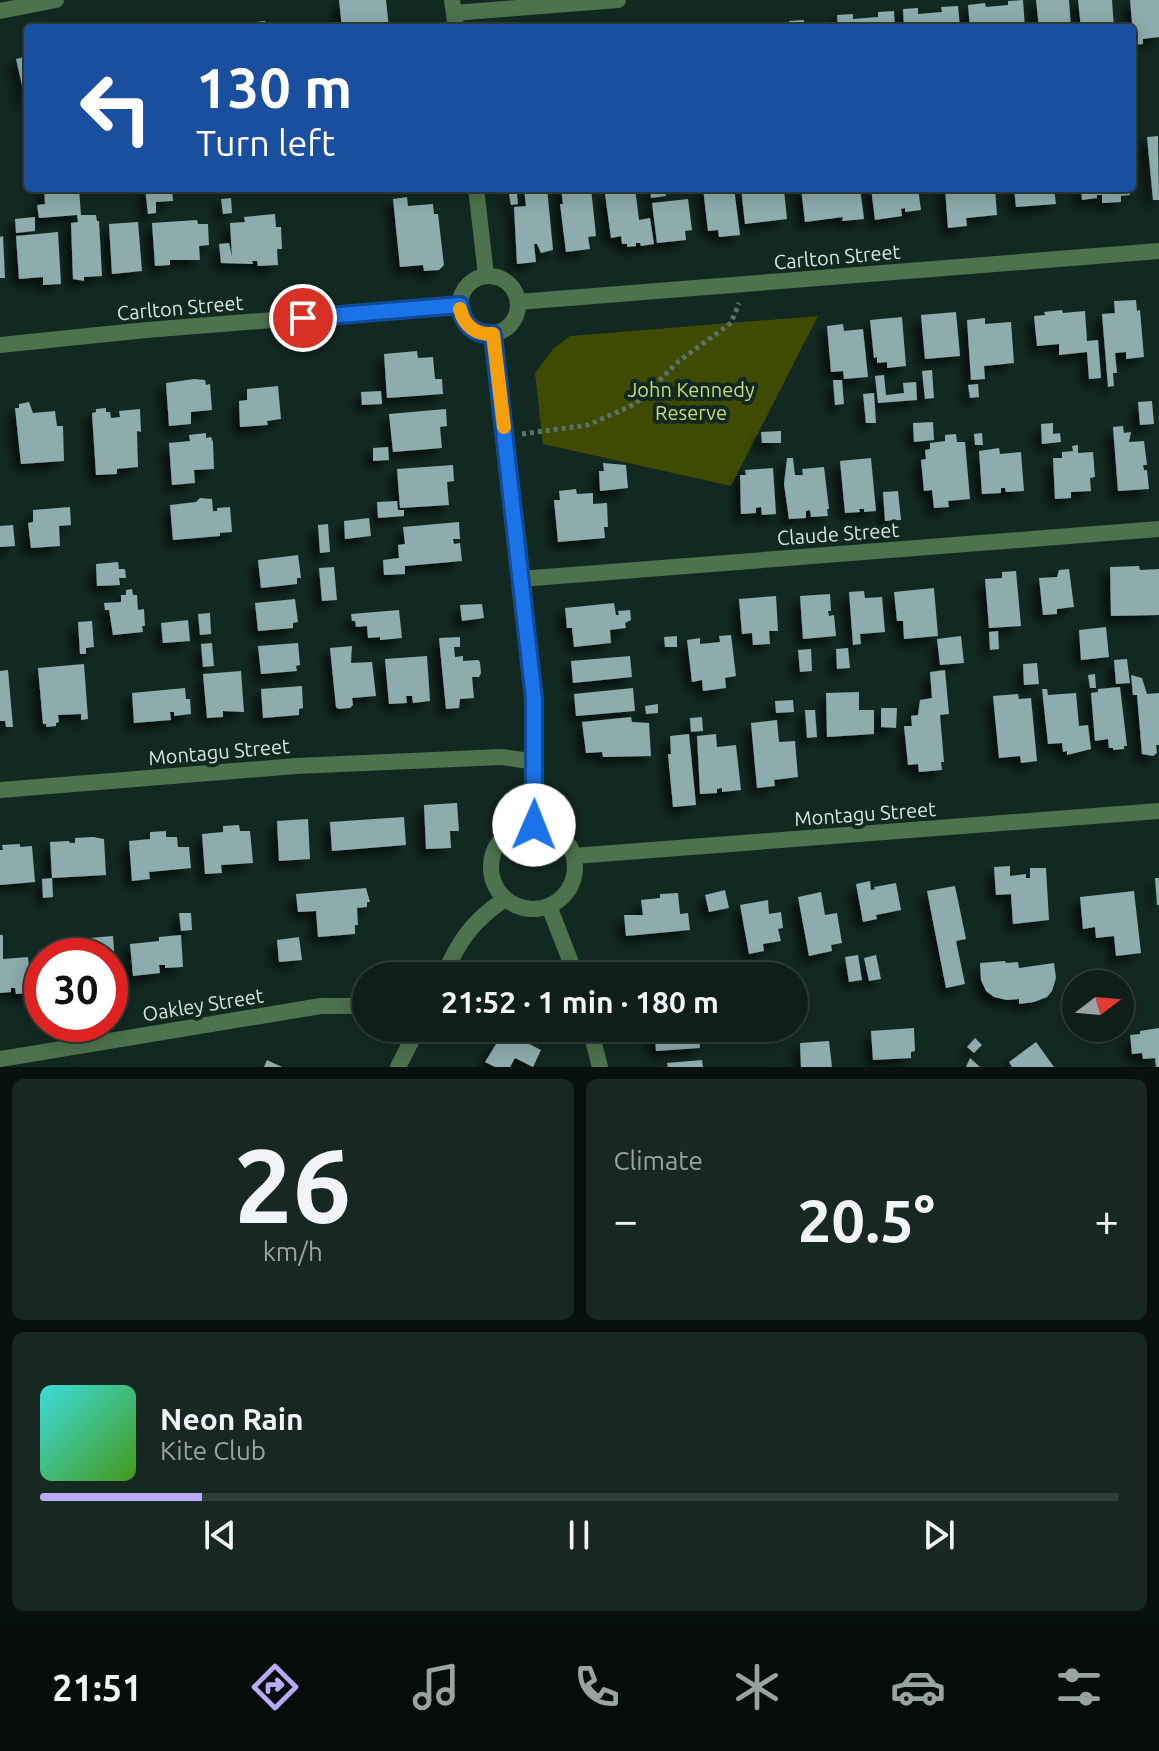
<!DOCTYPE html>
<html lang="en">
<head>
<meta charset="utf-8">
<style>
	:root { --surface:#0e1f19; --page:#172722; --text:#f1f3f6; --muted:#9ba2a2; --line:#2e3d38; --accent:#baaaf6 }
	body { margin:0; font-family:Ubuntu,sans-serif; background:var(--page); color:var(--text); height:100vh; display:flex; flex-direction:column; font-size:30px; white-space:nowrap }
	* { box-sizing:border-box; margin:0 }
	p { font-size:26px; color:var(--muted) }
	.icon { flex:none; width:44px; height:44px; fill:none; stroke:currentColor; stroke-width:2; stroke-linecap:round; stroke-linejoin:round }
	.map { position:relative; height:1067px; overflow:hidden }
	.sheet { display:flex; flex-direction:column; gap:12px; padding:12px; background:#08110e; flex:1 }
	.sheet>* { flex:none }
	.top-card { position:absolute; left:24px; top:24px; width:1112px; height:168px; border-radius:8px; box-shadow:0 4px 20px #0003,0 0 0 2px var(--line); background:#1a4fa0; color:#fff; overflow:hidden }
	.needle { width:52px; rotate:74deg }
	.buttons { position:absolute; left:1062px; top:970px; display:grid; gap:16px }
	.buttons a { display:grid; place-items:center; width:72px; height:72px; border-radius:50%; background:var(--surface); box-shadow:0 4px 20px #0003,0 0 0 2px var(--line); font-size:40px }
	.speed { position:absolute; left:24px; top:938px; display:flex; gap:16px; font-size:40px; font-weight:700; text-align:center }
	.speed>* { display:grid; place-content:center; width:104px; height:104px; border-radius:50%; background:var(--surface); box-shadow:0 4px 20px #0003,0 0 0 2px var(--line); line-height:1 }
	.speed .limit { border:12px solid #d22; background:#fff; color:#111 }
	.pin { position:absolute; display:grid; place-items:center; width:68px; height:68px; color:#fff; margin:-34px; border:4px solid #fff; border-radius:50%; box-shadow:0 2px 8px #0007 }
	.me { position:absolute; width:88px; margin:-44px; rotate:1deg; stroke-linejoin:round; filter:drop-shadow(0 0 6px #0008) }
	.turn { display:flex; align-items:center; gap:28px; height:168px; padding:0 40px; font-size:36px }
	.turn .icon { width:104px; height:104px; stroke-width:2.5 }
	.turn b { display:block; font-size:56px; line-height:68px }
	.big { font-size:60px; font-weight:600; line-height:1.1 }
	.sheet .card { flex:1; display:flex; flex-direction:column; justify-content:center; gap:12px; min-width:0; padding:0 28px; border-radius:12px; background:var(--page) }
	.sheet .dial { align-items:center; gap:0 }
	.dial b { font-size:104px; line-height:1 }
	.song { display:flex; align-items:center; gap:24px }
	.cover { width:96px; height:96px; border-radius:12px; background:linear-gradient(135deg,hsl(180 70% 55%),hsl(100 70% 35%)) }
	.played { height:8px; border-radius:4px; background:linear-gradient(90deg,var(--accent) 15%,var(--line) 15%) }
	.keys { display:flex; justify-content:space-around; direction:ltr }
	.heat { display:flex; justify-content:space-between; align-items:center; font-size:44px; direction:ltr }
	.sheet .tiles { flex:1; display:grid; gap:12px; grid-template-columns:1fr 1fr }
	.card:last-child { grid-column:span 2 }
	.trip { position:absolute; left:352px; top:962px; width:456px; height:80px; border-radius:40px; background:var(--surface); box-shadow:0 4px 20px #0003,0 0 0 2px var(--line); font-weight:600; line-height:80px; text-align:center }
	.dock { display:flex; height:128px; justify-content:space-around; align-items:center; background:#060c0a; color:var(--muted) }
	.dock .icon { width:56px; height:56px }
	.dock .selected { color:var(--accent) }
	.dock b { font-size:36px; color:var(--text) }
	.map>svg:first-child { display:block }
</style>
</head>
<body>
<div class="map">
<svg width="1159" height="1067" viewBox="0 0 1159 1067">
	<defs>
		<filter id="shadow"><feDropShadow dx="-7" dy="7" stdDeviation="4" flood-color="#0009"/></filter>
	</defs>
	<rect width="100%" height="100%" fill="#122921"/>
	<polygon fill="#3f4a03" points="818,316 731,486 543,444 535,373 553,349 570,336"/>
	<g fill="#8dacab" filter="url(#shadow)">
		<polygon points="339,0 386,0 389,28 342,28"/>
		<polygon points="1023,0 1025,28 970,28 968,5 985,3 986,7 1008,5 1008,1"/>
		<polygon points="1036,0 1069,0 1071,28 1039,28"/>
		<polygon points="1078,0 1112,0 1114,28 1081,28"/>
		<polygon points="1130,0 1159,0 1159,37 1143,39 1143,44 1134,45"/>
		<polygon points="958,6 960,28 904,28 903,9 918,8 918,14 942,12 941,7"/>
		<polygon points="894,11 895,28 838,28 837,15 853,14 853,19 878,17 878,12"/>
		<polygon points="804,20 804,24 822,23 823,28 790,28 789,21"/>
		<polygon points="265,21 266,28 249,28 248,23"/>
		<polygon points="163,22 164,28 134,28 134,25"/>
		<polygon points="292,23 293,28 268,28 268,26"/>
		<polygon points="28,56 28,106 27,107 16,59"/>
		<polygon points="1158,136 1159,200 1153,200 1147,137"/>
		<polygon points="44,188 79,189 81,215 96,215 97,221 99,221 102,276 84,277 84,281 73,279 71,223 78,222 77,215 39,218 37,205 45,204"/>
		<polygon points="145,188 172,188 173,201 156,202 156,213 148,214"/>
		<polygon points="547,188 553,250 541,253 537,244 534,244 536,262 517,264 514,207 526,206 524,189"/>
		<polygon points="561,188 591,188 596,236 588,237 590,249 566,252 560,204 563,204"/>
		<polygon points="623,188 635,188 639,220 650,218 654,244 641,246 640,243 636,243 636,246 627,247 627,244 622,244 621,236 611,238 605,194 616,193 616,189"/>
		<polygon points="650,188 665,188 666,196 651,198"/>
		<polygon points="703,188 734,188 740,235 719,237 718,230 708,231"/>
		<polygon points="741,188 784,190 787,219 745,224"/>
		<polygon points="801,188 860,188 864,219 842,221 843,217 805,222"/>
		<polygon points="871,188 918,188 921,210 905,212 905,208 901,209 902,216 875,220"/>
		<polygon points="945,188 995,188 997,215 966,218 967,226 948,228"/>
		<polygon points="1014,188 1054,188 1056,204 1016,207"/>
		<polygon points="1081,188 1130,188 1130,195 1121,196 1121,202 1102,203 1102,195 1097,195 1097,198 1082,200"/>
		<polygon points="509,194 517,194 518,204 511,205"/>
		<polygon points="407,197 408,206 433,204 434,214 438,214 444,265 439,270 424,271 423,265 400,267 393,199"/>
		<polygon points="231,198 232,213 223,214 221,199"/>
		<polygon points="688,199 692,230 685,231 686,240 657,243 652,203"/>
		<polygon points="275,214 276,227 281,227 282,249 277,249 278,265 258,266 257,261 252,261 253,264 221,263 219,244 229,243 232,257 230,223 245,222 244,217"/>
		<polygon points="35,217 35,231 16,233 15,219"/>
		<polygon points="197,220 198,224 208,224 209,245 199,246 200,260 170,260 170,265 155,266 152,223"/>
		<polygon points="138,222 142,271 112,274 109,224"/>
		<polygon points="58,232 61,284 43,285 43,277 19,279 16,236"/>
		<polygon points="3,236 5,278 0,278 0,237"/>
		<polygon points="1136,300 1137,311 1140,310 1144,357 1126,359 1126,352 1115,353 1117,373 1113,373 1114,386 1108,387 1102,314 1115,313 1114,301"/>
		<polygon points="1062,310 1063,313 1085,311 1087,341 1098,340 1101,378 1089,379 1087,352 1059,355 1059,344 1037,346 1034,316 1045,315 1044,312"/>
		<polygon points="956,312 960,356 925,359 921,315"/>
		<polygon points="902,317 906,366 887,368 887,362 877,363 877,357 874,358 870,320"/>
		<polygon points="985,318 985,324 1011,322 1014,363 984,366 985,379 971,380 967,320"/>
		<polygon points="843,324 844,331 863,329 868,377 844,379 843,371 831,372 827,326"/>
		<polygon points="417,351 418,358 433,357 435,379 442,379 443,394 387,398 384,354"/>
		<polygon points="932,370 934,398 925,399 922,371"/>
		<polygon points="884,375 886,395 904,393 903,383 916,382 917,400 878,403 875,376"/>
		<polygon points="194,379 205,380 206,385 210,384 212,410 191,412 191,424 169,426 166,383"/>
		<polygon points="833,380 842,380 844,404 835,405"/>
		<polygon points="978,384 979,397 970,398 968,385"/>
		<polygon points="278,386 281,419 267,421 268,425 240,427 239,401 247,400 247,389"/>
		<polygon points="381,391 382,404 362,405 361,392"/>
		<polygon points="874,393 876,423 866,423 863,394"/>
		<polygon points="1152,401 1154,424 1140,425 1138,402"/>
		<polygon points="29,402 33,413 55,411 57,426 63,426 64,461 21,464 15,408 19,408 19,404"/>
		<polygon points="106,408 106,412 110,412 111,418 120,417 119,411 140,409 141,432 137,431 138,467 117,469 117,474 96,475 92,413 96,412 96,409"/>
		<polygon points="446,409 447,426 440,427 442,448 393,452 389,414"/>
		<polygon points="933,422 934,440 914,442 913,423"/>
		<polygon points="1053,423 1053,434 1060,433 1061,442 1042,444 1041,424"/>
		<polygon points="1123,426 1124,433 1131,432 1129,442 1144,441 1147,465 1143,465 1144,470 1147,470 1149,489 1118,491 1113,427"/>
		<polygon points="781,431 781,443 762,443 761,432"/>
		<polygon points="206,433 206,438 211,437 213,442 214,469 194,470 195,483 172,485 169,443 190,441 189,435"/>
		<polygon points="982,433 983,445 975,445 974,434"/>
		<polygon points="956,434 957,442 965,442 970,499 948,501 949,507 934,508 932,490 924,491 921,460 926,459 925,450 930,449 930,443 945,441 945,435"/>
		<polygon points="1078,445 1078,453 1093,452 1095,477 1090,478 1091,491 1071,492 1071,498 1055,499 1053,458 1062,458 1062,452 1073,451 1072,446"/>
		<polygon points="388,447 389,460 373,461 373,448"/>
		<polygon points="999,448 1000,454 1021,452 1024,491 1006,492 1005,488 1001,488 1001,493 982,494 979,451"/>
		<polygon points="787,458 793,458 795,475 803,475 802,469 824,467 829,509 827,509 828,516 811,517 810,510 806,511 806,518 789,519 784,484"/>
		<polygon points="871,458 876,511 864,512 864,509 859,509 860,512 845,513 840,461"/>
		<polygon points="603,463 626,465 628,488 600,491 599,471 604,471"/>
		<polygon points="453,465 454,481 447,482 449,505 400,508 397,469"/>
		<polygon points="773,468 776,514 762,515 761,507 756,508 756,513 741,514 740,475 746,475 745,470"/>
		<polygon points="576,489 577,494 593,493 593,504 607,503 608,527 604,527 605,538 558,542 554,500 560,500 559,491"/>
		<polygon points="898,491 901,520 885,521 883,492"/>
		<polygon points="200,498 212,499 213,511 217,511 217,508 230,507 232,532 220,533 220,536 173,540 170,505 196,502"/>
		<polygon points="397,501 398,510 404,510 404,516 378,518 377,502"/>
		<polygon points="70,507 71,525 59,526 60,546 31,548 28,523 33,522 33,510"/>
		<polygon points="369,518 371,536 345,539 344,521"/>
		<polygon points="459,522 460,539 453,539 454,544 460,543 462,561 405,566 405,574 384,575 383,560 399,558 398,545 405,544 403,527"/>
		<polygon points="328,524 330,552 320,553 318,525"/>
		<polygon points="13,525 15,546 0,547 0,526"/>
		<polygon points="298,555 301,578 297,578 297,584 261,588 258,560"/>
		<polygon points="118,562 119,569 125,569 126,578 119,578 120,585 97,586 96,564"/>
		<polygon points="1139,566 1140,570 1159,569 1159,615 1111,616 1110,567"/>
		<polygon points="334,567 337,600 322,601 319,568"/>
		<polygon points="1069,569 1074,607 1057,609 1057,614 1043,615 1039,578 1057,577 1059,570"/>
		<polygon points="1016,571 1021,626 989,628 985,579 1002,578 1002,572"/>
		<polygon points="934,588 938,636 904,639 903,621 897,621 894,592"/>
		<polygon points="132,589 133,595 137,595 138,610 144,609 145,626 142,626 143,632 113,635 109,610 105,610 104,603 121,602 121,595 126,595 126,590"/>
		<polygon points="864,591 865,598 882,597 885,632 860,634 861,644 853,645 849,592"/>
		<polygon points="830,594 831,611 828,611 829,616 834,615 836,636 803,639 800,596"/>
		<polygon points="776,596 778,631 769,631 770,644 753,645 752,633 742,634 739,599"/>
		<polygon points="295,599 298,622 293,623 293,628 258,631 255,603"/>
		<polygon points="614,603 616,615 619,615 618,611 630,610 631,620 625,623 626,628 610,630 611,643 574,647 572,628 567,628 565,608"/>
		<polygon points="482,604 484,618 462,621 460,605"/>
		<polygon points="399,610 402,638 380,640 380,637 368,638 367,626 356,627 355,621 352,621 351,614"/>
		<polygon points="210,613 211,634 200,635 198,614"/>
		<polygon points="188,620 190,641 163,643 161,623"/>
		<polygon points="92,621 94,647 86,648 86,654 80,654 78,622"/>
		<polygon points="1106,627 1109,657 1081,660 1079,630"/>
		<polygon points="998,631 999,649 990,650 989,632"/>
		<polygon points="731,635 736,676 725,678 726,688 703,691 702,680 692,682 687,640 700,638 700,644 720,642 719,636"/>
		<polygon points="677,636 677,647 665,647 664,637"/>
		<polygon points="961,636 964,663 940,665 937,639"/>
		<polygon points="460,637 460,647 454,647 455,657 463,656 463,661 478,660 480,662 481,673 479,677 472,677 474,698 460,699 459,708 446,709 439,638"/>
		<polygon points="212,643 214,666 203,667 201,644"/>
		<polygon points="298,643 300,665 296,666 297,671 261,674 258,646"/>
		<polygon points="352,646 351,663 372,662 376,696 352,698 353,705 350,708 339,709 336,707 330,648"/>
		<polygon points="848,648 850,668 837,669 836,649"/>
		<polygon points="811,649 812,671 800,672 798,650"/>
		<polygon points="427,656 430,701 413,703 412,696 406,696 407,703 389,704 385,659"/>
		<polygon points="630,656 632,677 573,683 571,661"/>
		<polygon points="1127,659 1130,683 1116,684 1114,660"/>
		<polygon points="1037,663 1039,684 1024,685 1023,664"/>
		<polygon points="84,664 88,719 81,720 81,714 58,715 59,722 56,723 56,726 46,727 46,724 43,724 38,668"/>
		<polygon points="8,670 13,727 6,727 5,721 0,721 0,671"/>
		<polygon points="945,670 949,714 940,715 944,762 941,762 942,770 919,772 918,764 908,765 904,726 912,726 911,716 918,715 920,700 932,698 930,672"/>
		<polygon points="241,671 244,712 223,711 223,717 207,718 203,674"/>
		<polygon points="1095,674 1096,688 1090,688 1088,675"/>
		<polygon points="1131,675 1142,678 1147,694 1159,693 1159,745 1156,745 1157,753 1153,756 1142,754 1137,695 1133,695"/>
		<polygon points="302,686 303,708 299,709 299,715 263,718 261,689"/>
		<polygon points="1120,687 1127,746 1124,746 1124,749 1113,750 1113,748 1109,748 1108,739 1095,741 1091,693 1098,692 1098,689"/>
		<polygon points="185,688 186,699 190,699 191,714 174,716 174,712 170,712 171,720 134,723 132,693"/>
		<polygon points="633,688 635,711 576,716 574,694"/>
		<polygon points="1042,689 1047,689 1048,695 1076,693 1079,726 1088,725 1091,749 1067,755 1067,751 1063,752 1062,743 1048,744"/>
		<polygon points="859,692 859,710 874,710 874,734 827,737 826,693"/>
		<polygon points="1018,694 1019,699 1031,698 1037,761 1021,763 1020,756 999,758 993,696"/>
		<polygon points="793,700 794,712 776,713 775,701"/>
		<polygon points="658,704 658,713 646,714 645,706"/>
		<polygon points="881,708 897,708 896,728 881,727"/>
		<polygon points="805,710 815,710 817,737 807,738"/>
		<polygon points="631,717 632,722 649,723 651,756 603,757 602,752 586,753 582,722"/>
		<polygon points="702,717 703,731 691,732 690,718"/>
		<polygon points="777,720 779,742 795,741 798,777 774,780 775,786 757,788 751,723"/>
		<polygon points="689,734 696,805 673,807 668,754 671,754 670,736"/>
		<polygon points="716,734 717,747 736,745 741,790 722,792 722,788 717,789 717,793 700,794 697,736"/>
		<polygon points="457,803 459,831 450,831 451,848 426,849 424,805"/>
		<polygon points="404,817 406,845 332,851 330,822"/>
		<polygon points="308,819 310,859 279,861 277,821"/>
		<polygon points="239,825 240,831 250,831 253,863 221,865 222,873 205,874 202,834 223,832 223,826"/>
		<polygon points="166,831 166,837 177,837 178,847 189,847 191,868 149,872 150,879 132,881 129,841 150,839 150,832"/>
		<polygon points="93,837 104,839 106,875 52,878 50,842 69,841 70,843 75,843 75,838"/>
		<polygon points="20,844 20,847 32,846 35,882 0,885 0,850 3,850 2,845"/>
		<polygon points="1010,866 1010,876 1026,874 1026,878 1030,878 1030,868 1046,868 1049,920 1013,924 1011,894 996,895 994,867"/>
		<polygon points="52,878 53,897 43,898 42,879"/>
		<polygon points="1155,878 1159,878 1159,905 1157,905"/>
		<polygon points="870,881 871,890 875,889 874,887 896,883 901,910 876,915 877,919 863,922 856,884"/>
		<polygon points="955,886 966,939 956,941 965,984 946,988 927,891"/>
		<polygon points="366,888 370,902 367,902 367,907 357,908 358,925 355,925 355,934 318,937 316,911 298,912 296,894"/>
		<polygon points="725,890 729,908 709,912 705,895"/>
		<polygon points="1134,891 1141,953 1116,956 1114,936 1096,938 1095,927 1083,929 1080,897"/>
		<polygon points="821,892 825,915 837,913 842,943 831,945 832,951 809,956 798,897"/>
		<polygon points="678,893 680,914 688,913 690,930 626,936 624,915 643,915 641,900 660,898 660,894"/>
		<polygon points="768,900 769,914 781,912 783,928 778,929 781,941 763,944 764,951 749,954 740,905"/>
		<polygon points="179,913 191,913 192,930 181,931"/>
		<polygon points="0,935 3,935 3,959 28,957 32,993 16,994 15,988 11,988 11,992 0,993"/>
		<polygon points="181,935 183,967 165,968 165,965 159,965 160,973 133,976 130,944 159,941 159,937"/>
		<polygon points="113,936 116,976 110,977 110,956 55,956 54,941"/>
		<polygon points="299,937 302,960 279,962 277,940"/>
		<polygon points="858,955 862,980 849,982 845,957"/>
		<polygon points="876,955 881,979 869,981 864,958"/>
		<polygon points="723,960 723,976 642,976 642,963"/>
		<polygon points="1005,961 1006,963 1018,962 1019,968 1054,963 1056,978 1052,991 1047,997 1034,1002 1019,1004 1019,999 1007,1000 994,997 986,991 981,980 980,963"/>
		<polygon points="649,1028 713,1028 714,1035 699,1037 700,1048 656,1051 655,1037 650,1037"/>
		<polygon points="914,1028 915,1051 911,1052 911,1058 873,1060 871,1031"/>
		<polygon points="1159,1028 1159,1067 1156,1067 1155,1058 1143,1059 1142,1053 1132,1054 1130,1035 1140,1034 1140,1031"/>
		<polygon points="504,1031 541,1050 533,1067 515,1058 510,1067 495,1067 485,1062"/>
		<polygon points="975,1038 982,1045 974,1053 967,1047"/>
		<polygon points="829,1041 832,1067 801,1067 800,1043"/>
		<polygon points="1036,1042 1054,1067 1012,1067 1009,1062"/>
		<polygon points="970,1058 980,1067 966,1067"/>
		<polygon points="267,1060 282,1067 264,1067"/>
		<polygon points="702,1060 703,1067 668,1067 667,1063"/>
	</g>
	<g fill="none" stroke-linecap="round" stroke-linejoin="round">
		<polyline stroke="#5d716a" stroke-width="5" stroke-dasharray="4 4" stroke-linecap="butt" points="522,434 588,425 635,404 679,361 731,323 739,303"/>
		<g stroke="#4e724d" stroke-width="16">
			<polyline points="452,0 456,28"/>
			<polyline points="0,11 56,0"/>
			<polyline points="454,13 618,0"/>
			<polyline points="476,188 486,275"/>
			<circle cx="489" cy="305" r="29"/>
			<polyline points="518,302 1159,251"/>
			<path d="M493 334C512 497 539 661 534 825"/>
			<polyline points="0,345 146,330 460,305"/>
			<polyline points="520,579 1159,529"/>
			<polyline points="0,790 296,766 502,757 536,762"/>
			<circle cx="533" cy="867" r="42"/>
			<polyline points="574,856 1159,811"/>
			<polyline points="549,906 576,976"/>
			<path d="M443 976C460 940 472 921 505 899"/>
			<polyline points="590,1028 600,1067"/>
			<polyline points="0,1059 321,1006 366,1006"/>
			<polyline points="398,1067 418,1028"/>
		</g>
	</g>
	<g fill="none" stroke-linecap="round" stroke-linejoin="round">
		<defs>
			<path id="route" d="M303 318 460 305C462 324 474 335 493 334L534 699V825"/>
		</defs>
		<use href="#route" stroke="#114b97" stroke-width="20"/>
		<use href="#route" stroke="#1a73e8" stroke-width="14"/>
		<path stroke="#f59e0b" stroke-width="14" d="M460 309C464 326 476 335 493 334L504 427"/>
	</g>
	<g text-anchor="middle" stroke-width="8" stroke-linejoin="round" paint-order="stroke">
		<g font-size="20" fill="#d8e6e0" stroke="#122921">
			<text transform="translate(837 257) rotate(-5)" y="7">Carlton Street</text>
			<text transform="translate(180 308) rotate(-5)" y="7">Carlton Street</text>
			<text transform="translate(838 534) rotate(-4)" y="7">Claude Street</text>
			<text transform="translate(219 752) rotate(-5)" y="7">Montagu Street</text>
			<text transform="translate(865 814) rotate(-4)" y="7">Montagu Street</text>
			<text transform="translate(203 1005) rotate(-9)" y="7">Oakley Street</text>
		</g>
		<g font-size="20" fill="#c8dd7a" stroke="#122921">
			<text x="691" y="397">John Kennedy<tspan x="691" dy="23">Reserve</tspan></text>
		</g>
	</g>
</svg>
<div class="buttons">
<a><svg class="needle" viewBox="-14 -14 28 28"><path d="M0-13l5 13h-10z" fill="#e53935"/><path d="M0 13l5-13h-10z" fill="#9ba2a2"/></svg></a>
</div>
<div class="speed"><div class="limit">30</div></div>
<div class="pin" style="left:303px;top:318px;background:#d93025"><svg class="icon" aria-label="arrive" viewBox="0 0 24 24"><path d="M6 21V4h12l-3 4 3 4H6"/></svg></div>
<svg class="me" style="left:534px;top:825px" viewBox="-20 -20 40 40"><circle r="19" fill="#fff"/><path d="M0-13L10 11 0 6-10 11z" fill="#1a73e8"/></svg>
<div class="trip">21:52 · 1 min · 180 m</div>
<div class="top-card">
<div class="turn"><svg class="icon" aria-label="left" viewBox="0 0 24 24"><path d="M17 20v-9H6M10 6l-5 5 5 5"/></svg><div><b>130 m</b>Turn left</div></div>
</div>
</div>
<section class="sheet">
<div class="tiles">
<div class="card dial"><b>26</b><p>km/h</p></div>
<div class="card"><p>Climate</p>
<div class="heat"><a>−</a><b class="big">20.5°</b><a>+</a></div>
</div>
<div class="card">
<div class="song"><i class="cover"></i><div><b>Neon Rain</b><p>Kite Club</p></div></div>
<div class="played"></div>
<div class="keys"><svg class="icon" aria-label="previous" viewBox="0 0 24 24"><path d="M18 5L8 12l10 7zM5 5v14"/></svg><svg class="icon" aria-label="pause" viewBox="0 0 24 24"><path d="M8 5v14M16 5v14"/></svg><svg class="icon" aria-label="next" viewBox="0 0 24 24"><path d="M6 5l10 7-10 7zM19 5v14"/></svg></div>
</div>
</div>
</section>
<nav class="dock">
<b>21:51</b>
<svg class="icon selected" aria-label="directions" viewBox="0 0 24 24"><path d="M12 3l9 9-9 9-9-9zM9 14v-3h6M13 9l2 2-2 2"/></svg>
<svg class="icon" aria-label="music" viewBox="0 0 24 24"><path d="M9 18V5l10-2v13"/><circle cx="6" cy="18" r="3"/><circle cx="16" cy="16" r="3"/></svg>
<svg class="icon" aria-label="phone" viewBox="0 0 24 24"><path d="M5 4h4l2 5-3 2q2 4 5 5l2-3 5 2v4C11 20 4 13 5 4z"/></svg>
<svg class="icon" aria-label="climate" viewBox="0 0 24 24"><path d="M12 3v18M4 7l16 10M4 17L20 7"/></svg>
<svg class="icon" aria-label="car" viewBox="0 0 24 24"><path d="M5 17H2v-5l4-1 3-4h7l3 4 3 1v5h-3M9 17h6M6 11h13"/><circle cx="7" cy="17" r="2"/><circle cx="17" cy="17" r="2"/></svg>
<svg class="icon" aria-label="filters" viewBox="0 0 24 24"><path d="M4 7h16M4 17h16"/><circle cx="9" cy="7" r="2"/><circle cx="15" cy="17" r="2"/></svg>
</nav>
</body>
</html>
